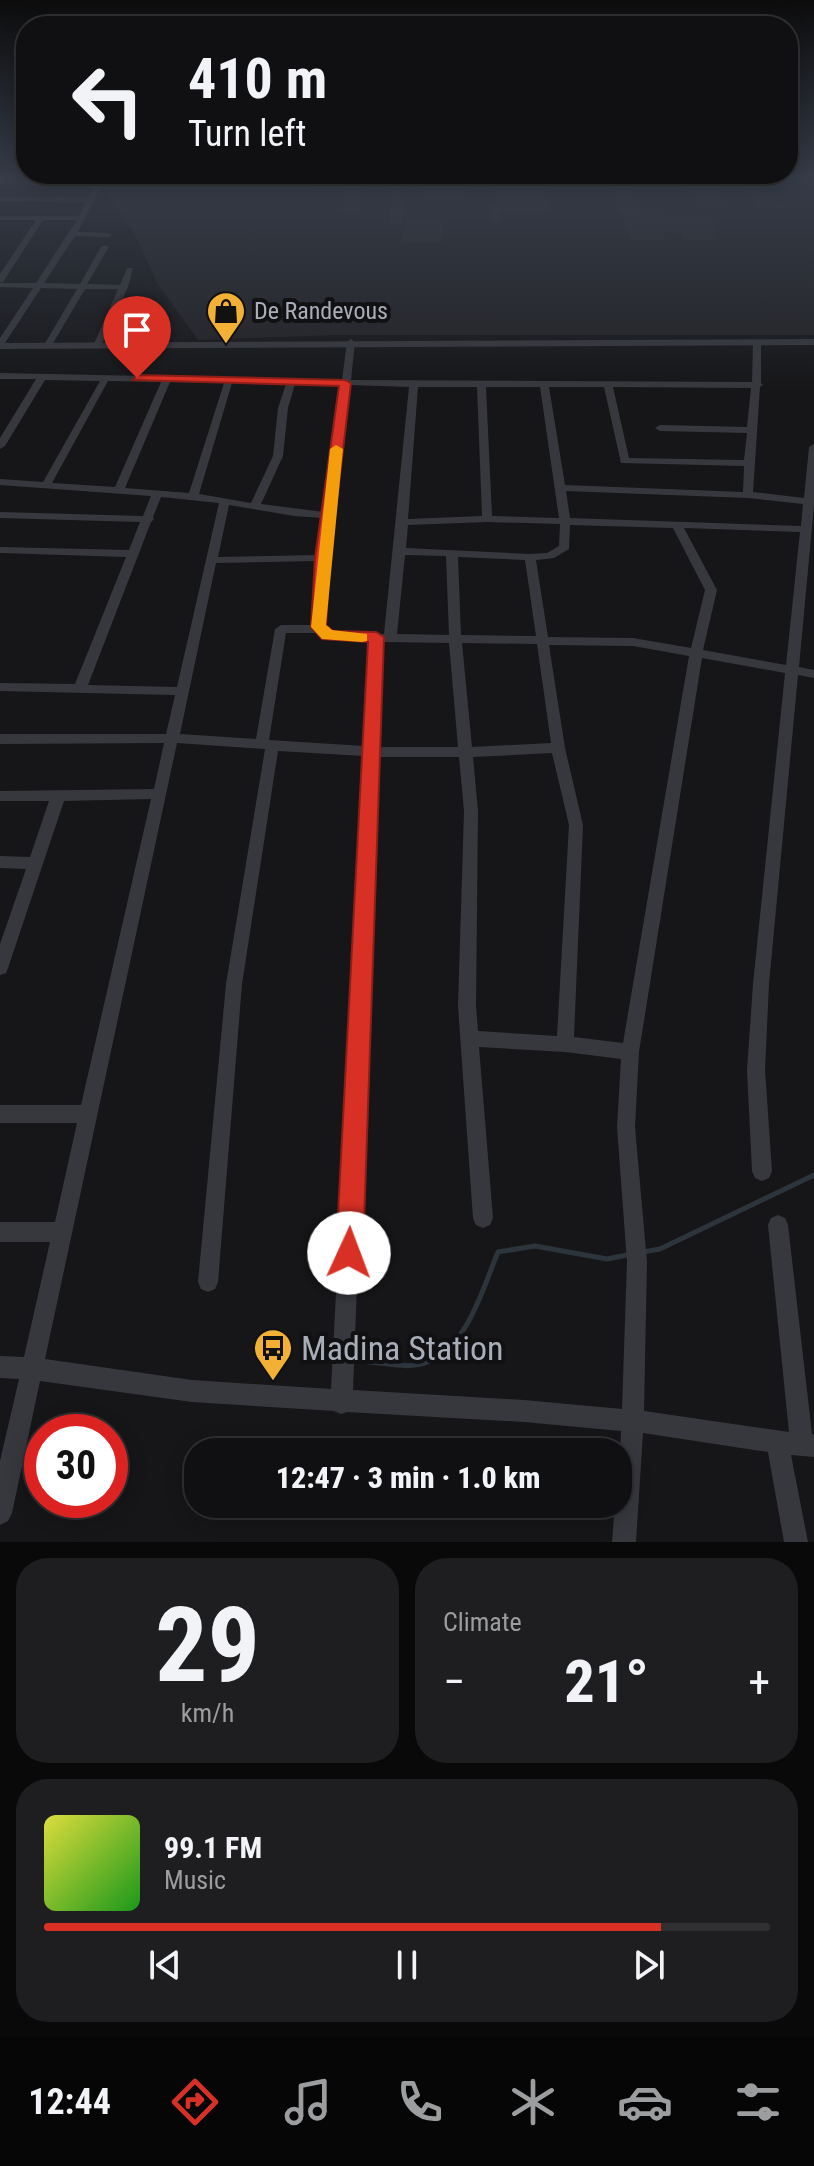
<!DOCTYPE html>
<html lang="en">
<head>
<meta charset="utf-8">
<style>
	:root { --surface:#101012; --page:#1e1e20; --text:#f1f3f6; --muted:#9c9d9f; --line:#303032; --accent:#d93025 }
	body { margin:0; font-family:"Roboto Condensed",sans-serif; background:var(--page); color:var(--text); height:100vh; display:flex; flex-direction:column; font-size:30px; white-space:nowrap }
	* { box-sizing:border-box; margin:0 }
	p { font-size:26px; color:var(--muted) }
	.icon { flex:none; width:44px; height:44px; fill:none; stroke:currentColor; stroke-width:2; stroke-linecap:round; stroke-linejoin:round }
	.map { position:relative; height:1542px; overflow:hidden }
	.sheet { display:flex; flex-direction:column; gap:16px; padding:16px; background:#09090a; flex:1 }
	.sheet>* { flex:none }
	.guide { position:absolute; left:16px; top:16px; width:782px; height:168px; border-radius:32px; box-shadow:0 4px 20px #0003,0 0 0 2px var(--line); background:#101012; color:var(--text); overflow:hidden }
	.speed { position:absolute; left:24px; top:1414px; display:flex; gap:16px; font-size:40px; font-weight:700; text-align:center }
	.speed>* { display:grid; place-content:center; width:104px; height:104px; border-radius:50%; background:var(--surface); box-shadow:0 4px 20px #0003,0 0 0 2px var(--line); line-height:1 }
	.speed .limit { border:12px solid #d22; background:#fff; color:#111 }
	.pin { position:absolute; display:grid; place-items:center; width:68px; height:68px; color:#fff; margin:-82px -34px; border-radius:50% 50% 50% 0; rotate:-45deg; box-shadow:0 0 8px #0007 }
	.pin .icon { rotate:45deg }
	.me { position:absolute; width:88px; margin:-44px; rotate:2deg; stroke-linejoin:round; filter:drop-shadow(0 0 6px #0008) }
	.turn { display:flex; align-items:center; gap:28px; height:168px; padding:0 40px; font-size:36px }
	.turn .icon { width:104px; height:104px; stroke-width:2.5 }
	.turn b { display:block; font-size:56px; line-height:68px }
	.big { font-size:60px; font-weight:800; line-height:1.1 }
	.sheet .tile { flex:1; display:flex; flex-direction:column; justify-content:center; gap:12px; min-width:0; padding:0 28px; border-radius:32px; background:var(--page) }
	.sheet .dial { align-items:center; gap:0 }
	.dial b { font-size:104px; line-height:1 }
	.song { display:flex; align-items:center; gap:24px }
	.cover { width:96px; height:96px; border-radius:12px; background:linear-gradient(135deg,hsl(60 70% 55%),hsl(120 70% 35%)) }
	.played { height:8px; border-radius:4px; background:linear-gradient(90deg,var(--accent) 85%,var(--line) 85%) }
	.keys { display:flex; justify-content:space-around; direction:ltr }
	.heat { display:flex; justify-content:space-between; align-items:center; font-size:44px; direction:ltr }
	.sheet .tiles { flex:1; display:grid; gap:16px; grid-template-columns:1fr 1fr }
	.tile:last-child { grid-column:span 2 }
	.trip { position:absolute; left:184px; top:1438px; width:448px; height:80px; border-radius:32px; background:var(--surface); box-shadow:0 4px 20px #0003,0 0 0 2px var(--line); font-weight:800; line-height:80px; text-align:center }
	.tabs { display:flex; height:128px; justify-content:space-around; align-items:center; background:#060607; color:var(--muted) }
	.tabs .icon { width:56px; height:56px }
	.tabs .selected { color:var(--accent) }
	.tabs b { font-size:36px; color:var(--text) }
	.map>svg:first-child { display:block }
</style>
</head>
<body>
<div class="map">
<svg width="814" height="1542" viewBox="0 0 814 1542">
	<rect width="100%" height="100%" fill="#161618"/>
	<polygon fill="#222225" points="95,176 814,176 814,335 334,335 198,340 157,283 134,233"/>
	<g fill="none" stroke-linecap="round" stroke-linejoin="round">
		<g stroke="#2c353c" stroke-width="5">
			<polyline points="643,1252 660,1249 814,1175"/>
			<path d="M369 1362C386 1363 408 1369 425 1363 468 1347 482 1290 498 1252L535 1246 607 1259 627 1255"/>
		</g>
	</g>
	<g fill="#29292c">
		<polygon points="320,176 333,176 332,181 361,181 359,213 343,212 345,190 316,192"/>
		<polygon points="389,176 403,176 403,224 390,224"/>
		<polygon points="492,176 543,176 550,209 499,209 502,223 493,223 490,206 497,206"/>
		<polygon points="605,176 623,176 640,209 657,211 660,218 711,218 719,232 714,232 719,240 684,240 680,232 662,232 666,240 631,240"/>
		<polygon points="673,176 743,176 749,185 757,185 784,208 758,207 745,188 716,187 730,207 701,207 689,188 681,188"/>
		<polygon points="420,179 465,181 468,199 422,201"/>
		<polygon points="405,221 443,221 442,242 401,243"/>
	</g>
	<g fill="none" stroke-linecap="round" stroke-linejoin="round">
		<g fill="#37383d" fill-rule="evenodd">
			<polygon points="0,181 88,181 101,186 95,198 96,200 93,202 78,232 108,233 112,235 108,237 75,236 44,283 80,284 101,247 105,245 109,247 87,284 120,285 127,268 133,268 128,287 101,346 94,344 118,289 85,289 52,345 48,348 44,345 77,289 41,288 3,346 0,347 0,338 33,288 0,287 0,283 36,283 77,220 43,220 3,282 0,282 0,274 36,220 0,220 0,216 79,216 86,202 0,201 0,197 88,198 94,187 88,185 0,185"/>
			<path d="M351 339 355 342 351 380 752 382 753 343 757 340 761 343V383L763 385 760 387 753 492 804 498 809 447 814 444V505L799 667 814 670V678L798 675 769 984 765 1070 772 1171 769 1178 762 1181 755 1178 752 1171 747 1070 753 984 785 673 702 658 639 1052 635 1127 647 1262 644 1411 789 1432 768 1225 771 1218 778 1215 785 1218 788 1225 812 1434 814 1435V1457L791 1455 808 1542H784L768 1452 643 1433 636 1542H612L615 1504H618L621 1431 524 1422 347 1412 341 1414 334 1411 192 1402 40 1381 12 1513 8 1521 0 1525V1461L19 1379 0 1378V1356L24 1357 50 1242H0V1222H55L77 1123H0V1105H81L151 799 64 801 8 968 6 973 0 975V944L26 869 0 868V856L30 857 49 801H0V791L154 789 164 743 0 744V734H166L175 695 0 691V683L75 684 126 557 0 553V547L129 550 140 522 0 518V512L143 516 151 496 0 485V479L43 482 100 381 45 380 5 446 0 449V438L36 379H0V373L342 380 347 342ZM108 381 161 382 115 487 52 483ZM170 382 224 383 189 493 125 488ZM232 383 286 384 278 408 273 456 251 503 199 494ZM295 384 341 385 324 512 261 504 283 456 288 408ZM350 385 409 387 384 634 337 633 324 626 329 558ZM418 387H477L482 516 408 519ZM486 387H540L559 518 492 516ZM549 387H604L621 463 744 466 743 492 565 485ZM613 387 751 388 747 427 660 425 655 428 660 431 747 433 744 460 629 458ZM566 491 748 498 803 504 801 526 570 518ZM161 497 219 503 177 687 88 685 151 522 154 519 153 517ZM229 505 294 516 323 518 318 555 218 557ZM487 522 560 524 559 546 547 553 530 554 406 548 408 525ZM570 525 673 528 705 590 691 648 633 638 548 637 536 560 554 558 569 549ZM684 528 800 532 786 665 703 650 717 590ZM405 555 446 556 449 635 397 634ZM458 557 525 560 536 636 461 635ZM317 561 312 625H281L275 629 256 739 180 734 216 563ZM286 633H318L324 638 337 641H370L364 746 269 740ZM382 642 449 643 458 747H378ZM462 643 537 644 551 743 472 747ZM549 645 633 646 689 656 623 1043 574 1037 583 825 565 748ZM177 743 265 749 226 984 198 1282 201 1289 208 1292 215 1289 218 1282 242 984 278 751 364 756 331 1389 192 1380 45 1359ZM552 753 569 825 557 1036 478 1031 476 1006 478 811 473 757ZM377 757H459L464 811 458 1006 473 1218 476 1225 483 1228 490 1225 493 1218 479 1047 565 1052 621 1059 617 1127 627 1262 622 1409 524 1400 353 1390Z"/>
		</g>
		<polygon fill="#37383d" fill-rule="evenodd" points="814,339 814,345 0,349 0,343"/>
	</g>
	<linearGradient id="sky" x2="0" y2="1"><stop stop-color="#0c0c0d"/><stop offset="0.45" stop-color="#363c48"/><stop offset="1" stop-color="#363c48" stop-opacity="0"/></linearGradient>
	<rect width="814" height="392" fill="url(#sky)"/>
	<polygon fill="#d93025" stroke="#8d1f18" stroke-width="2" points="137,375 345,380 351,383 330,558 326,625 333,631 376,632 384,637 363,1253 359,1262 349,1266 340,1262 336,1253 368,642 322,639 311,627 315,558 339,386 133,380"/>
	<polygon fill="#f59e0b" points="336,445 343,449 326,625 332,630 367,634 367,641 362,642 322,639 311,627 330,449"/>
	<defs>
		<symbol id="shop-pin" viewBox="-11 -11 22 30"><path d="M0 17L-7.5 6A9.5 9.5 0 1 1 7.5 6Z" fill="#f2b134" stroke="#111113"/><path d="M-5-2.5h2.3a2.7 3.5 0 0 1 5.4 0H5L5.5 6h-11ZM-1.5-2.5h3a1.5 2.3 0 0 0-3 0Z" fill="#111"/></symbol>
		<symbol id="bus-pin" viewBox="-11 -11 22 30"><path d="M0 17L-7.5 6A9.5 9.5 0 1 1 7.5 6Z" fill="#f2b134" stroke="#111113"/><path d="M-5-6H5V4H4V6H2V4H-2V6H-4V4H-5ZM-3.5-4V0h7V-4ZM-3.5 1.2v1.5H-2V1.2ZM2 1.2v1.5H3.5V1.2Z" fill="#111"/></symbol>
	</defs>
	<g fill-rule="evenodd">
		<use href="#shop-pin" x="204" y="289" width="44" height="60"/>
		<use href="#bus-pin" x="251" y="1326" width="44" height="60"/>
	</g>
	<g text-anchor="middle" stroke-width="8" stroke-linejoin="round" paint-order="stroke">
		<g font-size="24" fill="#a8adb8" stroke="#111113" text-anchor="start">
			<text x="254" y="319">De Randevous</text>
		</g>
		<g font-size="34" fill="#a8adb8" stroke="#111113" text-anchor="start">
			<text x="301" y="1360">Madina Station</text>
		</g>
	</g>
</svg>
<div class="speed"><div class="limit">30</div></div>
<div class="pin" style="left:137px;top:378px;background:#d93025"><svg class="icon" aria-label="arrive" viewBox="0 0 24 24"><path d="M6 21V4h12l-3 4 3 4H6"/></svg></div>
<svg class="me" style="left:349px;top:1253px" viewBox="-20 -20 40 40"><circle r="19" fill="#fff"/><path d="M0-13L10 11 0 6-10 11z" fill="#d93025"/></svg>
<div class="trip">12:47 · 3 min · 1.0 km</div>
<div class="guide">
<div class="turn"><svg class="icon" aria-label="left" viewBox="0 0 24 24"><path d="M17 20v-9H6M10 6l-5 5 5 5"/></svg><div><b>410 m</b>Turn left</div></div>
</div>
</div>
<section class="sheet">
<div class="tiles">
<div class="tile dial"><b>29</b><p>km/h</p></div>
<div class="tile"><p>Climate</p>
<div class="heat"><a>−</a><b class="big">21°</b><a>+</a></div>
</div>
<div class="tile">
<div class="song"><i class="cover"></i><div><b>99.1 FM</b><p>Music</p></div></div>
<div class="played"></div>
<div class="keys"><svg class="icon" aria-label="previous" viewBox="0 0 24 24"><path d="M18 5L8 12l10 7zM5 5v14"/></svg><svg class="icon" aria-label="pause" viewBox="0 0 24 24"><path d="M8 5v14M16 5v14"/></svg><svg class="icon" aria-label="next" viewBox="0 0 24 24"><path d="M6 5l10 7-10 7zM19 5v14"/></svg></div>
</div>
</div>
</section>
<nav class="tabs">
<b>12:44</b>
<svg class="icon selected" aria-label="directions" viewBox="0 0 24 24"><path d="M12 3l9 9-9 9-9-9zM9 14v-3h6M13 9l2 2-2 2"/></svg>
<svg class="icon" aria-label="music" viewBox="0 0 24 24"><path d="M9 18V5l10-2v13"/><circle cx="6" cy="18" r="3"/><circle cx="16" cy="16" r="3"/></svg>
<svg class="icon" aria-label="phone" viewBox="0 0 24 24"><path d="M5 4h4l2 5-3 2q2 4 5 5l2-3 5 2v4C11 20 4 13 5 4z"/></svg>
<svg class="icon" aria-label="climate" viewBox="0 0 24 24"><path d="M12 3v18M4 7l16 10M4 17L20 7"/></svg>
<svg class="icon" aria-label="car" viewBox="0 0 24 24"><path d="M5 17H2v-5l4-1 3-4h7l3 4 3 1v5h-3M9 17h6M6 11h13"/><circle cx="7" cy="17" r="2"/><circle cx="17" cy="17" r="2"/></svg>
<svg class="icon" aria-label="filters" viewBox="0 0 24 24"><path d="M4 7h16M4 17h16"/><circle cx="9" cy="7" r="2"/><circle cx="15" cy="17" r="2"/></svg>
</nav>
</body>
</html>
